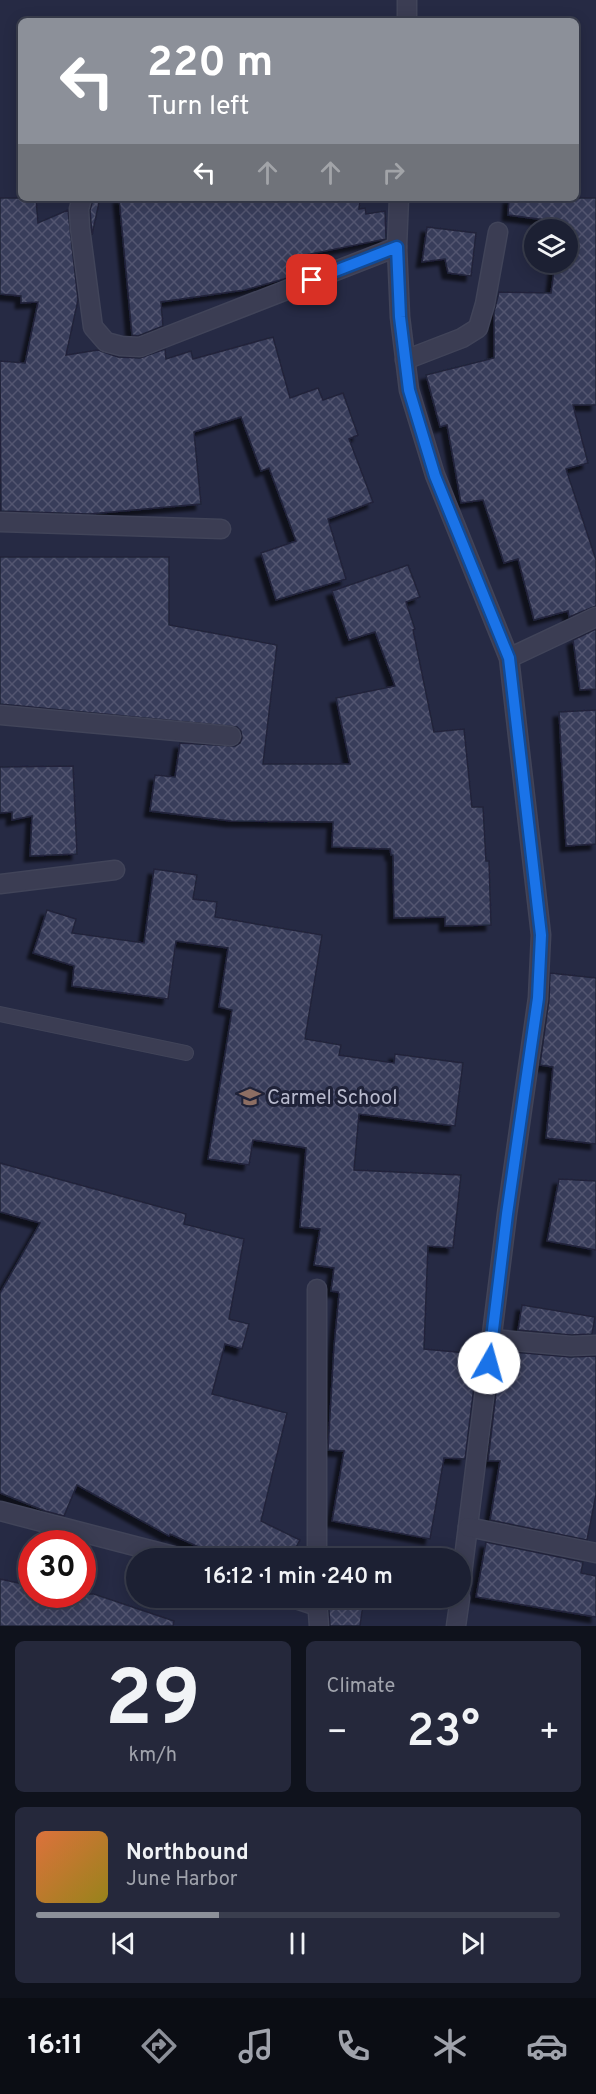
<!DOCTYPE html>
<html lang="en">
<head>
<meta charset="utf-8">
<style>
	:root { --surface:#1c2033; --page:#25283b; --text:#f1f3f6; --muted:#a0a3ac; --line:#3a3e4e; --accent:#8c9099 }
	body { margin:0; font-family:Overpass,sans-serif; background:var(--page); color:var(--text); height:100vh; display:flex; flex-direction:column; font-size:22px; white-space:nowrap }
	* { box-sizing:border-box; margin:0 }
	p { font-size:20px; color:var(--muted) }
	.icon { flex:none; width:33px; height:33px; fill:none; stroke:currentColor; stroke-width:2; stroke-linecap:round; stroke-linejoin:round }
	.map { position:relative; height:1626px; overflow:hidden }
	.sheet { display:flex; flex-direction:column; gap:15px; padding:15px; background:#0f121c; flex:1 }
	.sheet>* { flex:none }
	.guide { position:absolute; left:18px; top:18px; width:561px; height:183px; border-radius:9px; box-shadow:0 3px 15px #0003,0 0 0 2px var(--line); background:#8c9099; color:#fff; overflow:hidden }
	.tools { position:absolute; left:524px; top:219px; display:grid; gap:12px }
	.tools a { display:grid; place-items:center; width:54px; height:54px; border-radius:50%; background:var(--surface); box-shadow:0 3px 15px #0003,0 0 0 2px var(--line); font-size:30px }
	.speed { position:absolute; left:18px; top:1530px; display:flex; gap:12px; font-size:30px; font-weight:700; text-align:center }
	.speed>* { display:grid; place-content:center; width:78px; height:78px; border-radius:50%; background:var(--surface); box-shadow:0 3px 15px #0003,0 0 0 2px var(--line); line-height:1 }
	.speed .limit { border:9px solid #d22; background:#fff; color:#111 }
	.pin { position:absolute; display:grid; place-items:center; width:51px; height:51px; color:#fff; margin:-26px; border-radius:12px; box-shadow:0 3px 9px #0006 }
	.me { position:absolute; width:66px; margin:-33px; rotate:7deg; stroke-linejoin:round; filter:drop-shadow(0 0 4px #0008) }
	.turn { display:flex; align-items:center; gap:21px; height:126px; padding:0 30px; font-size:27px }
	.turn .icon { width:78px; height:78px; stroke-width:2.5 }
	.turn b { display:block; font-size:42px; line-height:51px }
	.lanes { display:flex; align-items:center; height:57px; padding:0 30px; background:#0003; justify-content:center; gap:30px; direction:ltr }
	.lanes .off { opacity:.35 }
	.big { font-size:45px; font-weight:600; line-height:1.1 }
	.sheet .widget { flex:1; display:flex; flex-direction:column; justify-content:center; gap:9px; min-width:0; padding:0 21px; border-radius:9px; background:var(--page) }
	.sheet .dial { align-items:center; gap:0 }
	.dial b { font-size:78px; line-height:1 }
	.song { display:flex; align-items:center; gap:18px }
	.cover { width:72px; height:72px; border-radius:9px; background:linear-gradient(135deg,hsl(20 70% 55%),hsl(50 70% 35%)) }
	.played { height:6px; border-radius:3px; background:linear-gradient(90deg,var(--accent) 35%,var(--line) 35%) }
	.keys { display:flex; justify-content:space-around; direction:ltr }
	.heat { display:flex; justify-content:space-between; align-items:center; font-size:33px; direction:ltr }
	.sheet .tiles { flex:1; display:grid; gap:15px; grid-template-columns:1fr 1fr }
	.widget:last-child { grid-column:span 2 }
	.trip { position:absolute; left:126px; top:1548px; width:345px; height:60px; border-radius:30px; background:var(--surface); box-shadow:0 3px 15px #0003,0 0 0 2px var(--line); font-weight:600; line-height:60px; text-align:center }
	.menu { display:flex; height:96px; justify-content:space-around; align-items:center; background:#0b0d14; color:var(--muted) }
	.menu .icon { width:42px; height:42px }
	.menu .active { color:var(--accent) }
	.menu b { font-size:27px; color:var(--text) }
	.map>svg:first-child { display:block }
</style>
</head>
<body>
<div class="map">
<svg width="596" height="1626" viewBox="0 0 596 1626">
	<defs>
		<pattern id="building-cross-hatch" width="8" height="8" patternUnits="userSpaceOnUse" patternTransform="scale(1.5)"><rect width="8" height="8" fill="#383c5a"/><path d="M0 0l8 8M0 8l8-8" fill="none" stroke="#535670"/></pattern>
		<filter id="shadow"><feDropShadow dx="-5.5" dy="5.5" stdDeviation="1.5" flood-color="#0009"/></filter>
	</defs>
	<rect width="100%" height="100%" fill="#262a44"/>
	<g fill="url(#building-cross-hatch)" stroke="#21243a" stroke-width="1.5" filter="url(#shadow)">
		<polygon points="0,198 36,198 38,223 68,210 78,300 66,355 98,350 118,357 140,358 165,349 166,359 191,351 193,359 273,337 290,398 318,388 323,400 343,393 358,435 349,439 373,502 328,519 346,579 276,600 261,553 296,541 269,468 261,471 241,417 194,432 201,504 89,514 1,511 0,361 25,363 38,302 21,303 21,296 0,294"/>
		<polygon points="100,198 92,235 90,210 93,199"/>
		<polygon points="119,198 360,198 359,209 365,208 366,214 385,211 386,239 300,256 304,271 284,279 245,290 161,302 163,326 138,336 132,335"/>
		<polygon points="509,198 596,198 596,405 573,405 588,463 566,469 596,560 596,606 569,617 568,611 534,620 518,559 504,563 483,500 461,503 447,425 440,427 426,375 494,358 494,312 499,292 551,293 555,262 567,262 567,230 559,230 560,222 508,215"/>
		<polygon points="427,227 476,233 471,276 448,273 445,259 422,262"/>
		<polygon points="0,557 169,557 169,625 277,645 263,764 350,764 336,698 395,686 375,632 349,640 332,591 408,565 420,597 406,602 415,629 413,630 434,732 464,729 472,807 483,807 486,861 489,861 491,925 445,926 445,917 394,918 393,855 391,855 390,849 332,847 333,822 231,821 150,811 155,775 175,777 180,743 235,746 240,743 242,738 241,731 237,727 0,704"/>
		<polygon points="596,629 596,689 580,690 573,640"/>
		<polygon points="596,710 596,844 566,846 559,712"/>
		<polygon points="73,766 77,854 30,856 32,816 12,820 12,812 0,813 0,767"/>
		<polygon points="154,869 197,875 193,899 217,902 215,917 322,935 305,1039 341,1045 339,1055 394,1063 395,1054 463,1063 455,1126 359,1114 354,1170 461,1175 453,1248 428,1246 424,1349 478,1354 465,1459 444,1458 430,1539 332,1521 344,1451 328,1450 334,1346 339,1294 338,1292 331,1291 334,1268 314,1265 320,1229 300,1227 306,1148 253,1140 249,1165 208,1159 232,1010 219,1007 228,948 176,941 168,999 72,986 74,966 33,953 47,910 76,919 72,933 144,943"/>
		<polygon points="550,973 596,978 596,1144 546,1138 553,1067 540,1065 549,999"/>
		<polygon points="0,1163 186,1214 184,1224 244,1239 229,1319 249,1324 242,1349 225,1344 212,1394 287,1413 261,1521 300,1540 290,1558 223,1558 170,1534 169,1536 77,1485 64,1516 45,1511 0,1493 0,1293 40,1223 0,1212"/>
		<polygon points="559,1179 596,1181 596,1250 547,1241"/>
		<polygon points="522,1305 595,1317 592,1334 571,1335 518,1330"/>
		<polygon points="501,1351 570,1357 596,1356 596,1495 587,1540 490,1520 500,1461 488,1461"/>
		<polygon points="486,1542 583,1562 581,1573 596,1576 596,1617 476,1597"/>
		<polygon points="0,1579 32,1586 32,1594 94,1594 174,1621 173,1626 0,1626"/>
		<polygon points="328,1598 364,1598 360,1626 330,1626"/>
	</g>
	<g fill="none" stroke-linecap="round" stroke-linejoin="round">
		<defs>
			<polyline id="service" points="0,1014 186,1053"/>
			<g id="minor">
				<polyline points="407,21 407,0"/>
				<polyline points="82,198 79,209 80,228 93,327 106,342 121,346 140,347 397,247"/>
				<polyline points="399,198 397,247 400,317 409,390 435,475 509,658 541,935 538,998 507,1214 460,1590"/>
				<polyline points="405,360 462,338 478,328 485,304 498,232"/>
				<polyline points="0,522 221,529"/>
				<polyline points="509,658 596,617"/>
				<polyline points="0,715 231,736"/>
				<polyline points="0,884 115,870"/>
				<polyline points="317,1289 317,1558"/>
				<polyline points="492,1339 571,1346 596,1345"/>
				<polyline points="0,1511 181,1558"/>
				<polyline points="468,1527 596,1553"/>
				<polyline points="293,1598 317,1606"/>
				<polyline points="317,1598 319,1626"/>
				<polyline points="456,1626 460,1598"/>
			</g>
		</defs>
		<use href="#service" stroke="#414459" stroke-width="16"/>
		<use href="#minor" stroke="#414459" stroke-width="21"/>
		<use href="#service" stroke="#3b3d53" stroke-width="14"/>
		<use href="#minor" stroke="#3b3d53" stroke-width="18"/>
	</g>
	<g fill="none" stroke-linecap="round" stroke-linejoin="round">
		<defs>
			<polyline id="route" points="312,280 397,247 400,317 409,390 435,476 509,658 541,935 538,998 507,1214 489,1363"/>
		</defs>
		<use href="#route" stroke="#114b97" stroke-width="15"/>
		<use href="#route" stroke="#1a73e8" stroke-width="10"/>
	</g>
	<defs>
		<symbol id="school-bare" viewBox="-9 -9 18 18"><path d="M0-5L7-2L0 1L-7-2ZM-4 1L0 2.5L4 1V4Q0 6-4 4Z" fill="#8d6e63" stroke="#1f2238" stroke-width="2.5" paint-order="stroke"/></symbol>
	</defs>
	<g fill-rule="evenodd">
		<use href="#school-bare" x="235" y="1082" width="30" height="30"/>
	</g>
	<g text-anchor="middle" stroke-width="6" stroke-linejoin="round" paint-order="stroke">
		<g font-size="20" fill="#b8bacd" stroke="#1f2238" text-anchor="start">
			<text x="267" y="1104">Carmel School</text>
		</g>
	</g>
</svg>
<div class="tools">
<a><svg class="icon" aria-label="layers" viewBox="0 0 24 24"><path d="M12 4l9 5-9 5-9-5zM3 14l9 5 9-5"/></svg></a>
</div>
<div class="speed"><div class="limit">30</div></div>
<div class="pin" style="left:312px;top:280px;background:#d93025"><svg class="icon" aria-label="arrive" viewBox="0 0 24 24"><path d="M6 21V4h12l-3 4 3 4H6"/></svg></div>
<svg class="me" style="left:489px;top:1363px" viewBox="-20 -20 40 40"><circle r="19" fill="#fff"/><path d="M0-13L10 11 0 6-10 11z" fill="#1a73e8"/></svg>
<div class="trip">16:12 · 1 min · 240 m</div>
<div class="guide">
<div class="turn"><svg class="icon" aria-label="left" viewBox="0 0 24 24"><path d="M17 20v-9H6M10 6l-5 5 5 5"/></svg><div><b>220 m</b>Turn left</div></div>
<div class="lanes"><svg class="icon" aria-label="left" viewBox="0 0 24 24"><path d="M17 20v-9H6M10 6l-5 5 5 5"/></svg><svg class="icon off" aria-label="ahead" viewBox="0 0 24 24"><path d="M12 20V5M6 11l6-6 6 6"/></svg><svg class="icon off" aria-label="ahead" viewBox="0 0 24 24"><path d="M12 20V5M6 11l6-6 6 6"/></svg><svg class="icon off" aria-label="right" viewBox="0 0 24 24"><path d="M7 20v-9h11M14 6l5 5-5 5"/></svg></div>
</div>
</div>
<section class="sheet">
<div class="tiles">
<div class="widget dial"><b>29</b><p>km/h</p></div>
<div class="widget"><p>Climate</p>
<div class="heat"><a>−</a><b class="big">23°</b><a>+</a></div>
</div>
<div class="widget">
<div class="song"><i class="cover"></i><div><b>Northbound</b><p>June Harbor</p></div></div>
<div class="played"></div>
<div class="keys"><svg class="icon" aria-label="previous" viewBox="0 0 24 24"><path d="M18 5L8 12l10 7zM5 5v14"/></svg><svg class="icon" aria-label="pause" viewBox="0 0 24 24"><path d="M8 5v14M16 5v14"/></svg><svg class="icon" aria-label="next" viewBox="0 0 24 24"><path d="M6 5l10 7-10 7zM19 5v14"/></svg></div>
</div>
</div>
</section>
<nav class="menu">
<b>16:11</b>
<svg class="icon active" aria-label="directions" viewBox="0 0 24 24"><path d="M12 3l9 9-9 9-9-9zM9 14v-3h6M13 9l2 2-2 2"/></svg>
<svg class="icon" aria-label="music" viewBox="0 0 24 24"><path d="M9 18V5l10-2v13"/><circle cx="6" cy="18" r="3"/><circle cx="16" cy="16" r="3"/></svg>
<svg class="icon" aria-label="phone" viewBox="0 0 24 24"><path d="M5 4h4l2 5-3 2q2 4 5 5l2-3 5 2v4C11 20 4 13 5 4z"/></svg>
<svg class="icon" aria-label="climate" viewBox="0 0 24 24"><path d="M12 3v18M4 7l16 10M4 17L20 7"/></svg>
<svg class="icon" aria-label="car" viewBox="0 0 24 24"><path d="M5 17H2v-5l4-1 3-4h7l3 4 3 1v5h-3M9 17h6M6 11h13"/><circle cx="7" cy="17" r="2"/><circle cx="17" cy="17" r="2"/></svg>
</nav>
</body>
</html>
